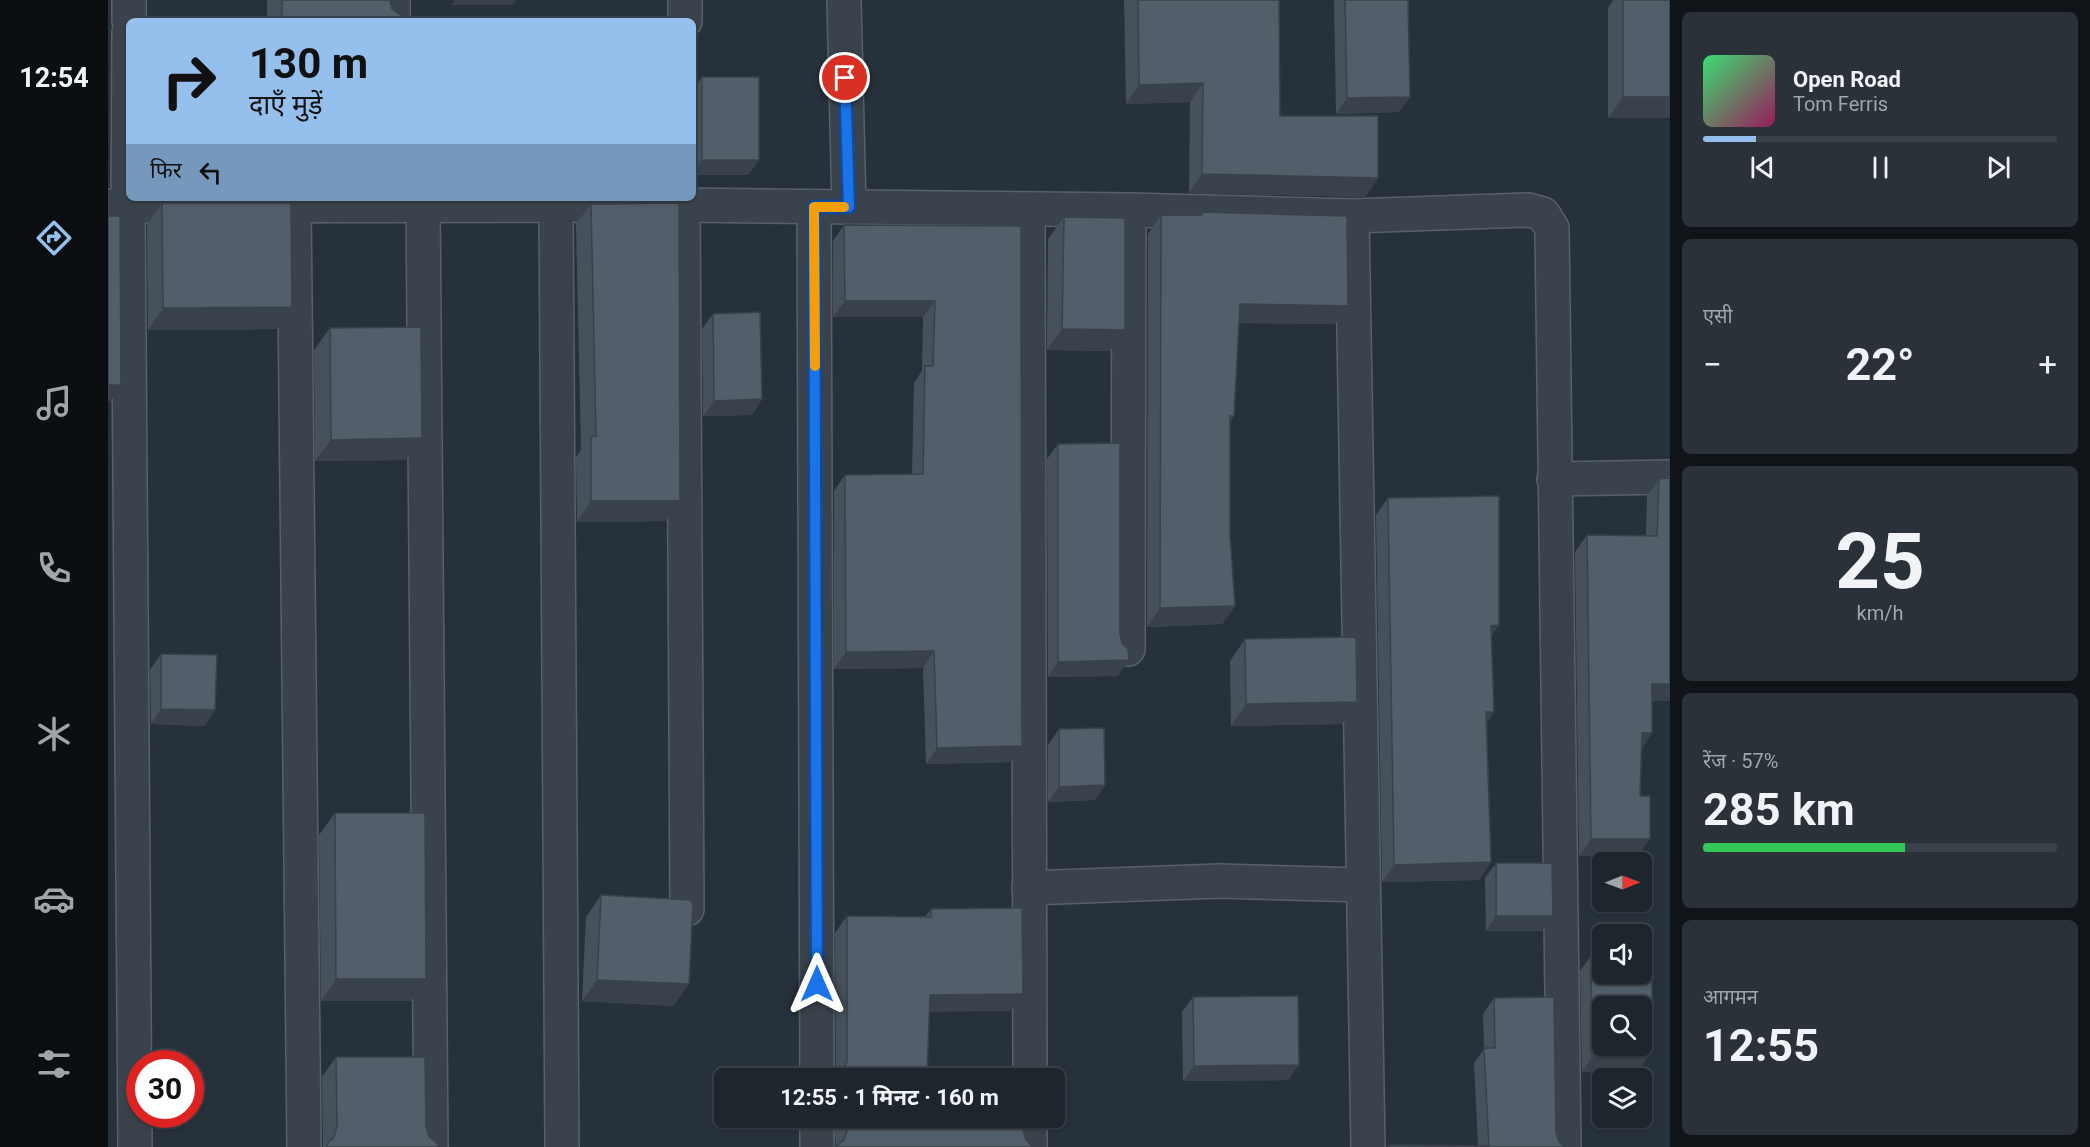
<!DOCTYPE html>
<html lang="hi">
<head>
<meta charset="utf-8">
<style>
	:root { --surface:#1d252d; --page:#2a3139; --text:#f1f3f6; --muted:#a0a5aa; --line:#3b4249; --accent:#95bfed }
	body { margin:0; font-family:Roboto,"Noto Sans Devanagari",sans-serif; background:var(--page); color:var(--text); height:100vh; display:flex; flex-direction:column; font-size:22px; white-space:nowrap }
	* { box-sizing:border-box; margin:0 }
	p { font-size:20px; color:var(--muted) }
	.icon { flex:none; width:33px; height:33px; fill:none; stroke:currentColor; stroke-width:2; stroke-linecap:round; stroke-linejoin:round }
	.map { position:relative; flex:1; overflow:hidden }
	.sheet { display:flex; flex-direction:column; gap:12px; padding:12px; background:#101419; width:420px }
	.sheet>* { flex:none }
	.top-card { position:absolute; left:18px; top:18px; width:570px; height:183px; border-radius:9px; box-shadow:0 2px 4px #0004,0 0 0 2px var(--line); background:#95bfed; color:#111; overflow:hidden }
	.needle { width:39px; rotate:89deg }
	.controls { position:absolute; left:1484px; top:852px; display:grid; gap:12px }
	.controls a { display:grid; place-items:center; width:60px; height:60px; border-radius:9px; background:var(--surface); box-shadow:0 2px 4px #0004,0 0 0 2px var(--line); font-size:30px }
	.speed { position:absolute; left:18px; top:1050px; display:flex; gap:12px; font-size:30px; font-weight:700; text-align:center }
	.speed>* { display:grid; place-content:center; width:78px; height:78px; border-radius:50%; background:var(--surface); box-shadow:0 2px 4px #0004,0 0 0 2px var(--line); line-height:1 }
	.speed .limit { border:9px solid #d22; background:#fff; color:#111 }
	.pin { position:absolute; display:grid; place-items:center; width:51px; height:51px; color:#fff; margin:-26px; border:3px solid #fff; border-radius:50%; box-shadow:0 2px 6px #0007 }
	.me { position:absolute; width:66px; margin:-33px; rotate:0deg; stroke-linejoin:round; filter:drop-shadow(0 0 4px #0008) }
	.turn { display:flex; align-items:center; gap:21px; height:126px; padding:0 24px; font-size:27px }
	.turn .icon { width:78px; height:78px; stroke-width:2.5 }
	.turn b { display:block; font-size:42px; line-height:51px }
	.then { display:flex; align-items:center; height:57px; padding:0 24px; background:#0003; gap:12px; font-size:22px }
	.big { font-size:45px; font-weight:700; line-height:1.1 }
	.sheet .card { flex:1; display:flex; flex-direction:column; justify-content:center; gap:9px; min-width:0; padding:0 21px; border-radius:9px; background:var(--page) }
	.sheet .dial { align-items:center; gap:0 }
	.dial b { font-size:78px; line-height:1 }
	.song { display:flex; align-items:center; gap:18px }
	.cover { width:72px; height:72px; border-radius:9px; background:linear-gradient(135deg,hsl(140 70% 55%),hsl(330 70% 35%)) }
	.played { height:6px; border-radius:3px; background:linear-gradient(90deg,var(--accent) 15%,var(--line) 15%) }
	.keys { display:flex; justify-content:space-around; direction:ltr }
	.heat { display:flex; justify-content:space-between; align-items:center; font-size:33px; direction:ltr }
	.charge { height:9px; border-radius:4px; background:linear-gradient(90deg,#34c759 57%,var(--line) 0) }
	.trip { position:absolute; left:606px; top:1068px; width:351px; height:60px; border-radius:9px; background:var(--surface); box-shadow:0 2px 4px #0004,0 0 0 2px var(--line); font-weight:700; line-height:60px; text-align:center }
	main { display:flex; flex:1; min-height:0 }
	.tab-bar { display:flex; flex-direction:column; width:108px; justify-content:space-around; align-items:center; background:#0c0f12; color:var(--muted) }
	.tab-bar .icon { width:42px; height:42px }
	.tab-bar .on { color:var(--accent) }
	.tab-bar b { font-size:27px; color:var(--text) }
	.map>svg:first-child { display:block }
</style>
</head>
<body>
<main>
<nav class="tab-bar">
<b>12:54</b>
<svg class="icon on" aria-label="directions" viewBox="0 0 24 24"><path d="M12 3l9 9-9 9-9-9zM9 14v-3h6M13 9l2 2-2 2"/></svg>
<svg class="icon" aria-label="music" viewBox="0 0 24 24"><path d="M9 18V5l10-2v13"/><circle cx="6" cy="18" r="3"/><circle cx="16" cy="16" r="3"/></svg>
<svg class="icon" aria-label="phone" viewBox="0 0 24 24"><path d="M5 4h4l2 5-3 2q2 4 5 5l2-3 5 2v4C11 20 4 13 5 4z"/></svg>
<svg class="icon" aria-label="climate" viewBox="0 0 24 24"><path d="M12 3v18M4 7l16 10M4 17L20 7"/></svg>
<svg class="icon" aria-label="car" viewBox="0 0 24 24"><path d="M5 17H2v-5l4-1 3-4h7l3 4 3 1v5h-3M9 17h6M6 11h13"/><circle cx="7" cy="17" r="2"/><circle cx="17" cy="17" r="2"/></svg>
<svg class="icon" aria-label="filters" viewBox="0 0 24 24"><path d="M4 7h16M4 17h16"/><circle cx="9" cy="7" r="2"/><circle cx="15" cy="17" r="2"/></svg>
</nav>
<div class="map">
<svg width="1562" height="1147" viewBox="0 0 1562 1147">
	<rect width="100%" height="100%" fill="#27313c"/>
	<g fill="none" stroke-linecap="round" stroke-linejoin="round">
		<defs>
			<g id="minor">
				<polyline points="285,0 285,21"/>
				<polyline points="736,0 741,207"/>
				<polyline points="21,21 21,0"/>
				<polyline points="577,21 577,0"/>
				<polyline points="21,32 20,206 27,1147"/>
				<polyline points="575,198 579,909"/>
				<polyline points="186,204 196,1147"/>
				<polyline points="315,204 323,1147"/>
				<polyline points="448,205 454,1147"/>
				<polyline points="0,206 574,205 1021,210 1244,216 1421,210 1435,214 1444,228 1456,1147"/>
				<polyline points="706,207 709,1078"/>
				<polyline points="920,209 922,1078"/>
				<polyline points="1244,216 1260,1147"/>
				<polyline points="1446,479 1562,477"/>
				<polyline points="1020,649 1021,210"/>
				<polyline points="921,888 1112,881 1255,885"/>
				<polyline points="709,1118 709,1147"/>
				<polyline points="922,1118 922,1147"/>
			</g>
		</defs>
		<use href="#minor" stroke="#58616a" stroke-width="36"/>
		<use href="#minor" stroke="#3a434c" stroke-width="33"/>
	</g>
	<g fill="#47515a">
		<polygon points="159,0 282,0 284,9 294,21 159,21"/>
		<polygon points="1016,0 1171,0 1172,116 1270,178 1257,197 1081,193 1082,102 1018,104"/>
		<polygon points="1226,0 1300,0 1302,97 1291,112 1228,114"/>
		<polygon points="1505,0 1562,0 1562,118 1500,118 1500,8"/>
		<polygon points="594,77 651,160 640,175 585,175 585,90"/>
		<polygon points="54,203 169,329 40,330 39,225"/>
		<polygon points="483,204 572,501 558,521 469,522 468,457 473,450 468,224"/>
		<polygon points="1094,212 1227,324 1131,323 1126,416 1122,423 1122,535 1127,606 1114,624 1039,627 1040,234 1053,215 1092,215"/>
		<polygon points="956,217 1002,351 939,350 940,239"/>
		<polygon points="736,225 913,226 914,746 903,762 818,764 815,668 726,669 726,491 737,475 804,474 806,383 814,371 815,317 725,317 725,241"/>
		<polygon points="605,314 654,399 644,415 595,416 594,329"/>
		<polygon points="222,328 298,460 207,461 206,350"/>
		<polygon points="950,444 1010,676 940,677 939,459"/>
		<polygon points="1551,479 1562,701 1544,701 1534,748 1530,856 1471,856 1467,552 1479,535 1538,536 1539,496"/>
		<polygon points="1280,498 1391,625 1383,636 1386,712 1379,722 1383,862 1371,880 1274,882 1268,515"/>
		<polygon points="1137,639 1234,724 1123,726 1122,661"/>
		<polygon points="53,654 97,726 43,724 42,670"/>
		<polygon points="951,729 997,785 987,800 940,802 940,745"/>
		<polygon points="227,813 318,979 303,1001 213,1001 211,835"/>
		<polygon points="1388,863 1434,931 1378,931 1377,878"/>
		<polygon points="493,895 581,984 565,1006 474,1001 478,917"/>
		<polygon points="823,909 903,1011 821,1011 819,1077 728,1077 727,933 739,916 817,917"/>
		<polygon points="1483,956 1544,999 1540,1006 1540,1056 1529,1072 1474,1072 1472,971"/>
		<polygon points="1085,997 1191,1065 1180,1080 1075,1081 1074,1012"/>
		<polygon points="1386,998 1448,1132 1451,1142 1457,1147 1370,1146 1366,1063 1376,1049 1375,1014"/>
		<polygon points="228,1057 318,1127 321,1137 330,1147 215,1147 214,1077"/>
		<polygon points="726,1118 915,1118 915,1131 918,1140 728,1147"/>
	</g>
	<g fill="#39424a">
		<polygon points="347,0 408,0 405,5 343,5"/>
		<polygon points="1095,83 1082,102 1018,104 1031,85"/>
		<polygon points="1302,97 1291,112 1228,114 1239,98"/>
		<polygon points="1515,97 1562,97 1562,118 1500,118"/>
		<polygon points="594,160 651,160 640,175 585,175 585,173"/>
		<polygon points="1094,174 1270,178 1257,197 1081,193"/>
		<polygon points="737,301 827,301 815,317 725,317"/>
		<polygon points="1132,304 1240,306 1227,324 1119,323"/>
		<polygon points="184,307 169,329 40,330 55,308"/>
		<polygon points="954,329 1017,330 1002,351 939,350"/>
		<polygon points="0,385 13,385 3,401 0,401"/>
		<polygon points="654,399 644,415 595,416 606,401"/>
		<polygon points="1122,416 1126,416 1113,435"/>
		<polygon points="314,438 298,460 207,461 223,440"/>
		<polygon points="483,501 572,501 558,521 469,522"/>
		<polygon points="1127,606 1114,624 1039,627 1052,608"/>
		<polygon points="1391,625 1379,643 1383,626"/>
		<polygon points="826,651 815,668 726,669 738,652"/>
		<polygon points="1021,660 1010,676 940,677 950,662"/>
		<polygon points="1544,684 1562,684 1562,701 1532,701"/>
		<polygon points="1249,702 1234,724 1123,726 1138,704"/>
		<polygon points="53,709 107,710 97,726 43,724"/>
		<polygon points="1378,712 1386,712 1374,729"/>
		<polygon points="1534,733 1544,733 1533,750"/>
		<polygon points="914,746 903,762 818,764 829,748"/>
		<polygon points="997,785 987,800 940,802 951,787"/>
		<polygon points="1483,839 1542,839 1530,856 1471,856"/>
		<polygon points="1383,862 1371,880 1274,882 1286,865"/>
		<polygon points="1388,916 1445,916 1434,931 1378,931"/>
		<polygon points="228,979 318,979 303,1001 213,1001"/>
		<polygon points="489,980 581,984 565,1006 474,1001"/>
		<polygon points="915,994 903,1011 810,1012 822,995"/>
		<polygon points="1540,1056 1529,1072 1474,1072 1484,1057"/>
		<polygon points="1191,1065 1180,1080 1075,1081 1086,1066"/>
	</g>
	<g fill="#525e69" stroke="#39424a" stroke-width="1.5" fill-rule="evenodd">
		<polygon points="174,0 282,0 284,9 294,16 294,21 174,21"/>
		<polygon points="1030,0 1171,0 1172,116 1270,116 1270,178 1094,174 1095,83 1031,85"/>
		<polygon points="1237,0 1300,0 1302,97 1239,98"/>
		<rect x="1515" y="0" width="47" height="97"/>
		<rect x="446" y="17" width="69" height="4"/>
		<rect x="594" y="77" width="57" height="83"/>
		<polygon points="54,203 183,203 184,307 55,308"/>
		<polygon points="571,203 572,501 483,501 483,437 488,436 483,204"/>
		<polygon points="1094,212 1239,216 1240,306 1132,304 1126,416 1122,416 1122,535 1127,606 1052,608 1053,215 1094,215"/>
		<polygon points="0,216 12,216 13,385 0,385"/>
		<polygon points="956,217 1017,218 1017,330 954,329"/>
		<polygon points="736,225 913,226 914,746 829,748 826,651 738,652 737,475 815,474 817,366 825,366 827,301 737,301"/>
		<polygon points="652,312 654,399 606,401 605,314"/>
		<polygon points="313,327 314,438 223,440 222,328"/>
		<polygon points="1012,443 1012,634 1014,643 1020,649 1021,660 950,662 950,444"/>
		<polygon points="1562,478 1562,684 1544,684 1544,733 1534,733 1532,796 1542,796 1542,839 1483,839 1479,535 1549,536 1551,479"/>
		<polygon points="1391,496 1391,625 1383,626 1386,712 1378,712 1383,862 1286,865 1280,498"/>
		<polygon points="1248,637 1249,702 1138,704 1137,639"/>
		<polygon points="53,654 109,655 107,710 53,709"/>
		<polygon points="996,728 997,785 951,787 951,729"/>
		<polygon points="227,813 317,813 318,979 228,979"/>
		<polygon points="1388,863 1444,863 1445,916 1388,916"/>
		<polygon points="493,895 582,900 585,903 581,984 489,980"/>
		<polygon points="914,908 915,994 822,995 819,1077 920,1073 929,1078 726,1078 736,1071 739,1061 739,916 823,917 823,909"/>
		<path d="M1533 955H1544V999H1540V1056L1484 1057 1483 956H1494V974H1533ZM1494 1006H1533V1046H1494Z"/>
		<polygon points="1190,996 1191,1065 1086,1066 1085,997"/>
		<polygon points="1446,997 1448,1132 1451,1142 1457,1147 1280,1147 1283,1145 1381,1146 1376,1048 1387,1048 1386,998"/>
		<polygon points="228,1057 317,1057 318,1127 321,1137 330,1144 330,1147 219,1147 219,1144 226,1137 229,1127"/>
		<polygon points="738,1118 915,1118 915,1131 918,1140 925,1147 727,1147 736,1140 739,1131"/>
	</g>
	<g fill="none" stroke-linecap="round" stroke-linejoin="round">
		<defs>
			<polyline id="route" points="709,984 706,207 741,207 737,78"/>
		</defs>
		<use href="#route" stroke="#114b97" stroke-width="15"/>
		<use href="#route" stroke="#1a73e8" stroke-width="10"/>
		<polyline stroke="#f59e0b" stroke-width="10" points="707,366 706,207 736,207"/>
	</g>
</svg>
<div class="controls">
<a><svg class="needle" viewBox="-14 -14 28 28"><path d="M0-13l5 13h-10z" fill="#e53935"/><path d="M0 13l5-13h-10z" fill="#a0a5aa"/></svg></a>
<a><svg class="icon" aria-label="sound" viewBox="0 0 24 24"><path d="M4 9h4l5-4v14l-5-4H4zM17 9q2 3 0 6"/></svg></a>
<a><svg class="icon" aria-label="search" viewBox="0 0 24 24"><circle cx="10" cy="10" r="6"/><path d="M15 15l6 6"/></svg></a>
<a><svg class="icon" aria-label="layers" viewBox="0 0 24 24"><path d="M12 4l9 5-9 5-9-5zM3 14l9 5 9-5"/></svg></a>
</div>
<div class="speed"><div class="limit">30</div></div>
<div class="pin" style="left:737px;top:78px;background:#d93025"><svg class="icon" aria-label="arrive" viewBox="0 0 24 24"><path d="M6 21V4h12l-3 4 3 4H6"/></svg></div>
<svg class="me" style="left:709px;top:984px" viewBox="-20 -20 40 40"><path d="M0-17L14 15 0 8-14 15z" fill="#1a73e8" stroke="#fff" stroke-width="4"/></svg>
<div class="trip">12:55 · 1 मिनट · 160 m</div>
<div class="top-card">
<div class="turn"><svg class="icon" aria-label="right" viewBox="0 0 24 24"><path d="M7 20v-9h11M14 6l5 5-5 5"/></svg><div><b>130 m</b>दाएँ मुड़ें</div></div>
<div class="then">फिर<svg class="icon" aria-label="left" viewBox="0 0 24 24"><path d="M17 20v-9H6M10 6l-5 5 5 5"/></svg></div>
</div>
</div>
<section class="sheet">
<div class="card">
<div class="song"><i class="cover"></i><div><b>Open Road</b><p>Tom Ferris</p></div></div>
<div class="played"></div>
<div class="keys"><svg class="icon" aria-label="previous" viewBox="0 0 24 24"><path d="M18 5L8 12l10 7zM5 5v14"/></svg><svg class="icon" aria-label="pause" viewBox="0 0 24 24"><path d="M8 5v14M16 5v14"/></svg><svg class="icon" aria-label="next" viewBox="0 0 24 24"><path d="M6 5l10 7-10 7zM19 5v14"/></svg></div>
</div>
<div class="card"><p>एसी</p>
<div class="heat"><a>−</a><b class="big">22°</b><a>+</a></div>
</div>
<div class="card dial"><b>25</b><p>km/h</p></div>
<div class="card"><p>रेंज · 57%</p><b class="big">285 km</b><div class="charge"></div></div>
<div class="card"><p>आगमन</p><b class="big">12:55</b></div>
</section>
</main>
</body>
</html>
